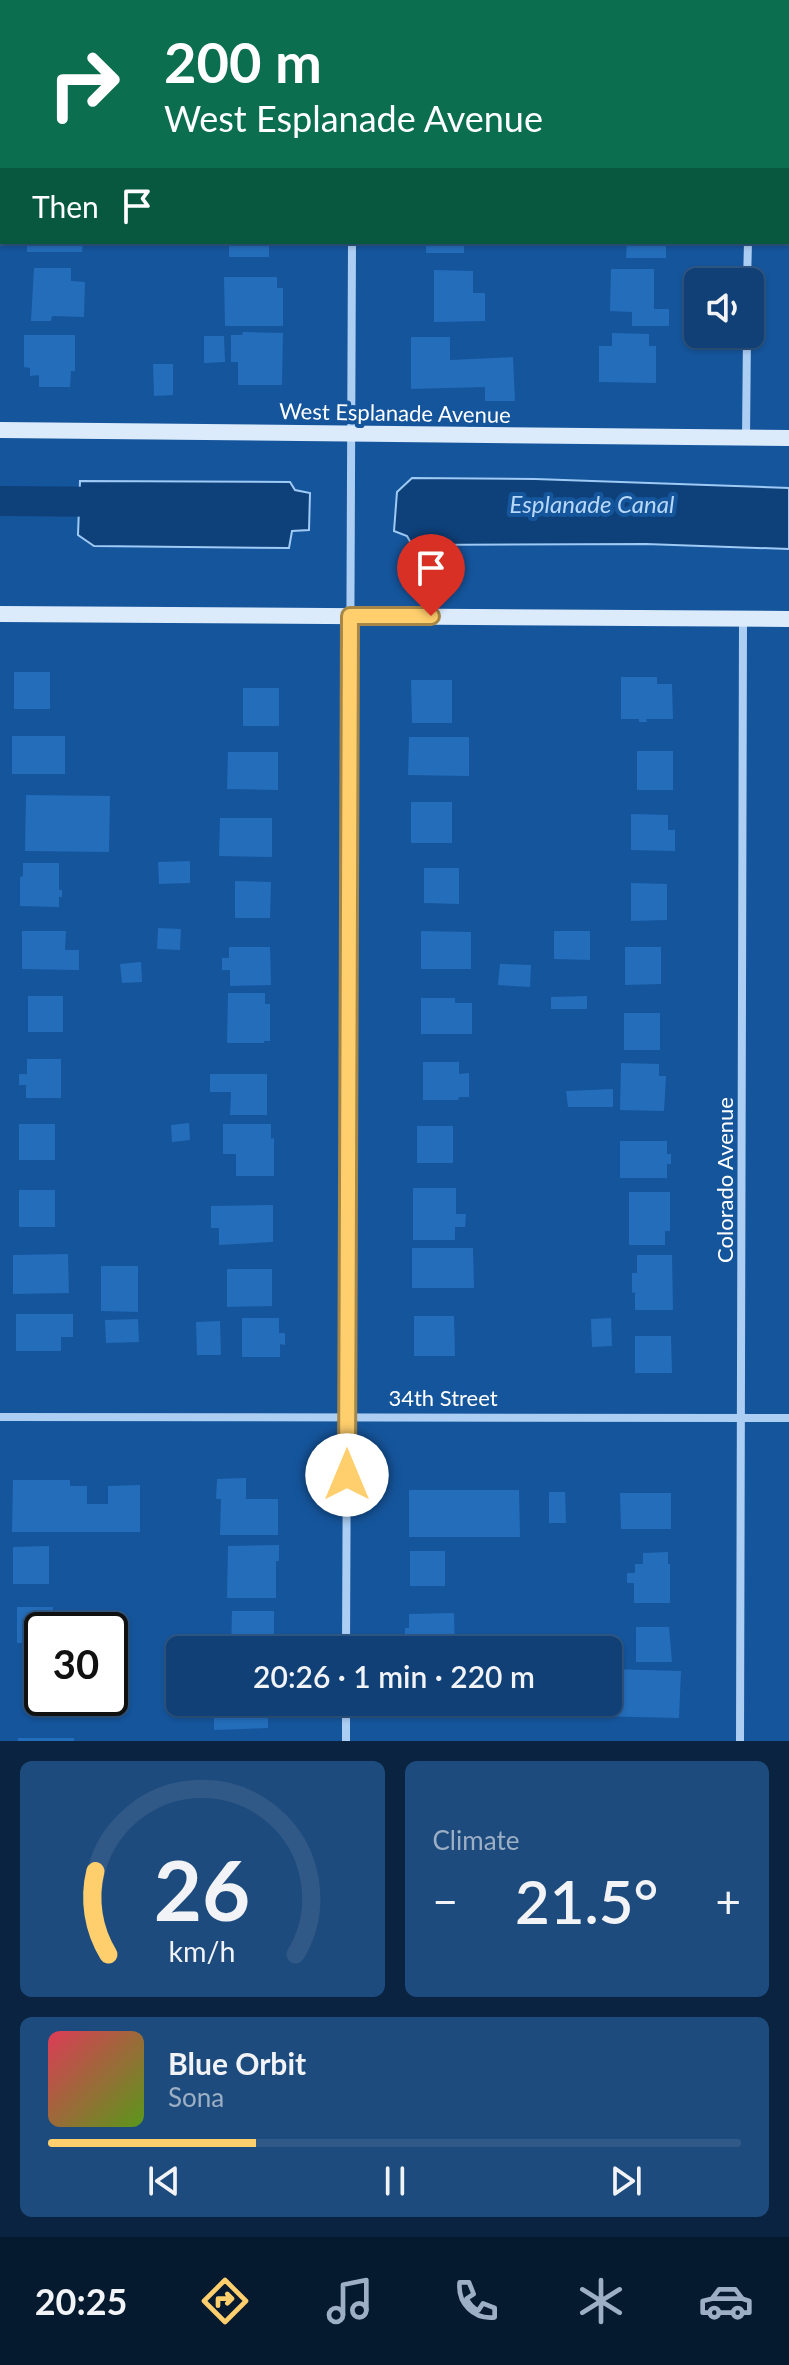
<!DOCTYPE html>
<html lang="en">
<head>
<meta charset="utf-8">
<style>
	:root { --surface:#104075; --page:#1e4b7d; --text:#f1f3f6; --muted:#9cafc5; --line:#305987; --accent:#ffcf6d }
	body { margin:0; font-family:Lato,sans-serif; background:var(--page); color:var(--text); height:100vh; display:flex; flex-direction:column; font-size:30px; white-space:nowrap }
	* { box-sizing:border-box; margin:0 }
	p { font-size:26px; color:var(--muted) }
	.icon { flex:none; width:44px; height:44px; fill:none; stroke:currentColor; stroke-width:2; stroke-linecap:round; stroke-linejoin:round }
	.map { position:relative; height:1741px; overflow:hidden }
	.side { display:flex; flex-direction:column; gap:20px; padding:20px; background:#092340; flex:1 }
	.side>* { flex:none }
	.hud { position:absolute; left:0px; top:0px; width:790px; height:244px; box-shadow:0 2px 6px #0004,0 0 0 2px var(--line); background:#0b6e4f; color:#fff; overflow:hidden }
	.controls { position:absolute; left:684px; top:268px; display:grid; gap:16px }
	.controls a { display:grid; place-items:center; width:80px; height:80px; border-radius:12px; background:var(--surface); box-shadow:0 2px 6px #0004,0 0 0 2px var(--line); font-size:40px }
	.speed { position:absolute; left:24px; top:1612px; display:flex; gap:16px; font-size:40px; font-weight:700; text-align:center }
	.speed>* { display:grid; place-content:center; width:104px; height:104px; border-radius:50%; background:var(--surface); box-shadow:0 2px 6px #0004,0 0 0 2px var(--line); line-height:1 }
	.speed .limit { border:4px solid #111; border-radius:12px; background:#fff; color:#111 }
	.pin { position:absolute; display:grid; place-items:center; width:68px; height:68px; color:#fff; margin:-82px -34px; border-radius:50% 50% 50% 0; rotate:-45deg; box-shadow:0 0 8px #0007 }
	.pin .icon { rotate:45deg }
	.me { position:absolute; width:88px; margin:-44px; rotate:0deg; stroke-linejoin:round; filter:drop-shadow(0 0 6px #0008) }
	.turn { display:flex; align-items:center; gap:28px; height:168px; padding:0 32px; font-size:36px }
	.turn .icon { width:104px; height:104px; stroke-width:2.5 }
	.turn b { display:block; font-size:56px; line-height:68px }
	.then { display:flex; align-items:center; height:76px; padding:0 32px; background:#0003; gap:16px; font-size:30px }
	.big { font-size:60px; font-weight:600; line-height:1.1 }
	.side .widget { flex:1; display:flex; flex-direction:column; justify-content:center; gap:12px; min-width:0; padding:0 28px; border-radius:12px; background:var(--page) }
	.side .dial { align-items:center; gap:0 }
	.dial svg { height:208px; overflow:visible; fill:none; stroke:var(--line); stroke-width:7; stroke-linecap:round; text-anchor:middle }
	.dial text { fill:var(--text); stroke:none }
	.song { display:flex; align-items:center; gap:24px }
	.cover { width:96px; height:96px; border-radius:12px; background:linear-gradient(135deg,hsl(350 70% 55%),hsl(90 70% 35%)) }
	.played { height:8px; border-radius:4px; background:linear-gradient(90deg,var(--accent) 30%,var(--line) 30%) }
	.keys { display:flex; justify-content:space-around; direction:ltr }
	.heat { display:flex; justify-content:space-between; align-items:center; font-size:44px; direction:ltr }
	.side .tiles { flex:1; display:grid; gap:20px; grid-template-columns:1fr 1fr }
	.widget:last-child { grid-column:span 2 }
	.trip { position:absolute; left:166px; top:1636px; width:456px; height:80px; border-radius:12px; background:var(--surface); box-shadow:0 2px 6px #0004,0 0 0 2px var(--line); font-weight:600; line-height:80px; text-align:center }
	.menu { display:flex; height:128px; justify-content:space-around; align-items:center; background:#061a2f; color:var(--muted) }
	.menu .icon { width:56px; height:56px }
	.menu .active { color:var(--accent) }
	.menu b { font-size:36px; color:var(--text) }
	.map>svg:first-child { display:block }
</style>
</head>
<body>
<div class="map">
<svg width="789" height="1741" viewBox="0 0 789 1741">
	<rect width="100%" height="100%" fill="#15559c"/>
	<g fill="#0e4079" stroke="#9ecaf5" stroke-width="2">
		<polygon points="412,478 535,479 789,488 789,549 646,544 412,545 407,536 394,531 397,492"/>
		<polygon points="80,481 290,482 295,490 310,493 309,530 292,531 289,548 94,546 78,535"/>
	</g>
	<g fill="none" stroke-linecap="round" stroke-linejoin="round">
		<polyline stroke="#0e4079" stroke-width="30" points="0,501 118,502"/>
	</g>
	<g fill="#246dba">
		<polygon points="27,242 83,242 82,252 27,252"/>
		<rect x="229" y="242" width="40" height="15"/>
		<rect x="426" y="242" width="38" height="11"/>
		<polygon points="627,242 666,242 666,258 626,258"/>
		<polygon points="34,268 71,268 71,281 85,282 84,317 52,316 51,321 31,321"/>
		<polygon points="611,269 654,269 654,309 669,309 669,326 632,326 632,312 610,311"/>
		<polygon points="434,270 473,271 473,293 485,293 485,321 434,322"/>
		<polygon points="224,277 277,277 277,288 283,288 283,326 225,326"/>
		<polygon points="243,332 283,333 282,385 238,385 238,362 231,362 231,335 242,335"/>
		<polygon points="612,333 649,334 649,346 656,346 656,383 599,382 599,346 612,346"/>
		<polygon points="24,335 75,335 75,371 71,371 70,387 39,387 39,375 30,376 30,368 24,367"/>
		<polygon points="204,336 224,336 225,362 204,363"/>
		<polygon points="411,337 450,337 450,360 513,357 515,401 485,401 485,387 411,389"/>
		<polygon points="153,364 173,364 173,395 154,396"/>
		<rect x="14" y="672" width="36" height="37"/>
		<polygon points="621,677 657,677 657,684 672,684 673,719 646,719 647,722 639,722 639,719 621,719"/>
		<polygon points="411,680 452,680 452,723 412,723"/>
		<rect x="243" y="688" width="36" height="38"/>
		<rect x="12" y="736" width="53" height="38"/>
		<polygon points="409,737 469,737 469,776 408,775"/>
		<rect x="637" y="751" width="36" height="39"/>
		<polygon points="228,752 278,752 278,790 227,789"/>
		<polygon points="26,795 110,796 109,852 25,851"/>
		<rect x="411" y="802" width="41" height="41"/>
		<polygon points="631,814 668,815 668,830 675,830 675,851 631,850"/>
		<polygon points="220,818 272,818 272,857 219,856"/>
		<polygon points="190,861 190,883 159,884 158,862"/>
		<polygon points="23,863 59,863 59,890 62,890 62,897 59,897 59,907 20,906 20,877 23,876"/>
		<polygon points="424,868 459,868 459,904 424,903"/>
		<polygon points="235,881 271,882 270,918 235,918"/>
		<polygon points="631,883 667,884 667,920 631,921"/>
		<polygon points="158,928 181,929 180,950 157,949"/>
		<polygon points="22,931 66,931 65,950 79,950 79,970 22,969"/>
		<polygon points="421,931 471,932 471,969 421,969"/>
		<polygon points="554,931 590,931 590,960 554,959"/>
		<polygon points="229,947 270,947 271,985 230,986 230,970 222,970 222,958 229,958"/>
		<polygon points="625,947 661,947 661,984 625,985"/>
		<polygon points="141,962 142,982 122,983 120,964"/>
		<polygon points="500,964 531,965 530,987 498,985"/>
		<polygon points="228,993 265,993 265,1004 270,1004 270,1041 264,1041 264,1043 227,1043"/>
		<rect x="28" y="996" width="35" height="36"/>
		<polygon points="587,996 587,1009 551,1009 551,997"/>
		<polygon points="421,998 455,998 455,1003 472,1003 472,1034 421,1034"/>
		<rect x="624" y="1013" width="36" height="37"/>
		<polygon points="27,1059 61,1059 61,1098 26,1098 26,1085 19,1085 19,1074 27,1074"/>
		<polygon points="423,1062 459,1062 459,1074 469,1073 469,1097 459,1097 458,1100 423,1100"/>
		<polygon points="621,1063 659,1064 659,1076 666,1076 664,1111 620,1110"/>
		<polygon points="210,1074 267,1074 267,1115 230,1115 231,1092 210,1092"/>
		<polygon points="613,1089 613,1107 568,1107 566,1091"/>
		<polygon points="189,1123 190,1140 172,1142 171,1125"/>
		<rect x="19" y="1124" width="36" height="36"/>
		<polygon points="223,1124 271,1124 271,1139 274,1138 274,1176 236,1176 236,1154 223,1154"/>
		<rect x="417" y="1126" width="36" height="37"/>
		<polygon points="620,1141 667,1141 667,1154 671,1154 671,1164 667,1164 667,1178 620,1178"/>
		<polygon points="413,1188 456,1188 456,1214 466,1214 465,1227 455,1227 455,1240 413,1240"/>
		<rect x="19" y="1190" width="36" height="37"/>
		<polygon points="629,1192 670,1192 670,1231 665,1231 665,1245 629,1245"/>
		<polygon points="273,1205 273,1242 219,1245 219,1228 211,1228 211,1206"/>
		<polygon points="412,1248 473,1248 474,1288 412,1288"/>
		<polygon points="68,1254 69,1293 13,1294 13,1255"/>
		<polygon points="637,1255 672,1255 673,1310 635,1310 635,1292 632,1293 632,1273 637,1273"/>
		<polygon points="101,1266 138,1266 138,1312 101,1311"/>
		<polygon points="227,1269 272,1269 272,1306 227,1307"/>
		<polygon points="16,1314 73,1314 73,1337 61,1337 61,1351 16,1351"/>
		<polygon points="414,1316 454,1316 455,1356 414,1356"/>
		<polygon points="242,1318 279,1318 279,1333 285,1333 285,1345 280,1344 280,1357 242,1357"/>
		<polygon points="611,1318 612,1346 592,1347 591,1319"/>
		<polygon points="138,1319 139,1342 106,1343 105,1320"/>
		<polygon points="220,1321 221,1355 197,1355 196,1322"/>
		<polygon points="635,1336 671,1336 672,1373 635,1373"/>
		<polygon points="246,1478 246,1499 278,1499 278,1535 220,1535 221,1499 216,1499 217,1479"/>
		<polygon points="13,1480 70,1480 70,1486 87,1486 87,1504 108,1504 108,1486 140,1485 140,1532 12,1532"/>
		<polygon points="409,1490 519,1490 520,1537 409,1537"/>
		<polygon points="549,1492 565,1492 566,1523 549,1523"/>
		<polygon points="620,1493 671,1493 671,1529 621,1529"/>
		<polygon points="279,1545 279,1561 276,1561 276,1598 227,1598 228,1546"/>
		<polygon points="49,1546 49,1584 13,1584 13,1547"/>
		<rect x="410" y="1551" width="35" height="35"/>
		<polygon points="668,1552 668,1564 670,1564 670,1603 634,1603 634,1583 627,1583 627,1573 635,1573 635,1564 643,1564 643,1553"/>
		<polygon points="17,1607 53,1607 53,1630 42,1630 42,1643 17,1643"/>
		<polygon points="232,1611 274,1611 274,1634 279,1634 279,1649 231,1650"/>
		<polygon points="454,1613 455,1650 405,1650 405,1628 409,1628 409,1614"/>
		<polygon points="636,1627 669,1627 672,1662 636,1662"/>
		<polygon points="608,1669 681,1671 679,1718 595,1716 595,1702 608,1702"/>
		<polygon points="40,1698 104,1698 105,1709 40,1711"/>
		<polygon points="232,1702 268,1702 268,1728 214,1730 214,1710 232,1710"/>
		<polygon points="414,1702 457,1702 457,1715 414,1716"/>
		<rect x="18" y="1738" width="56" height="3"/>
	</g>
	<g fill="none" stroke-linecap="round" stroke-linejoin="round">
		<g stroke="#accef3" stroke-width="8">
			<polyline points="353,2 353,0"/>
			<polyline points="750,2 750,0"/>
			<polyline points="747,282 748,242"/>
			<polyline points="746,437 747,334"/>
			<polyline points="0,1417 789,1418"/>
			<polyline points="346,1650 352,242"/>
			<polyline points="346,1741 346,1702"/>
			<polyline points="740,1741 743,619"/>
		</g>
		<g stroke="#dbebfc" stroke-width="16">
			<polyline points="0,430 789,438"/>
			<polyline points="0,614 789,619"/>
		</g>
	</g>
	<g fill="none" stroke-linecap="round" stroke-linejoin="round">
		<defs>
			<polyline id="route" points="347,1475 350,616 431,616"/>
		</defs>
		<use href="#route" stroke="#a68747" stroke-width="20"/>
		<use href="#route" stroke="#ffcf6d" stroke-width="14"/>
	</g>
	<g text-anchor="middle" stroke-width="8" stroke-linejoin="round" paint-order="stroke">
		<g font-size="22" fill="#fff" stroke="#15559c">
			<text transform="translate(395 413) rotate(1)" y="8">West Esplanade Avenue</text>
			<text transform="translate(725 1180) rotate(-90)" y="8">Colorado Avenue</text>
			<text x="443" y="1406">34th Street</text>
		</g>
		<g font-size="24" font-style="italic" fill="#b8d8f9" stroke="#15559c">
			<text x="592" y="513">Esplanade Canal</text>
		</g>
	</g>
</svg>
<div class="controls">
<a><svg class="icon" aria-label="sound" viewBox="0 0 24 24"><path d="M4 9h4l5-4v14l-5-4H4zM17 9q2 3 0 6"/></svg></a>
</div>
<div class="speed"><div class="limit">30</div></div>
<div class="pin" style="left:431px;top:616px;background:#d93025"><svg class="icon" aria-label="arrive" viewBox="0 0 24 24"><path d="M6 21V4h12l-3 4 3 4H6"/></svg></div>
<svg class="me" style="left:347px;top:1475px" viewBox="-20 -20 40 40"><circle r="19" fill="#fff"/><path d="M0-13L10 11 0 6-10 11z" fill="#ffcf6d"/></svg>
<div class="trip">20:26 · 1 min · 220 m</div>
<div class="hud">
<div class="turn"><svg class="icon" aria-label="right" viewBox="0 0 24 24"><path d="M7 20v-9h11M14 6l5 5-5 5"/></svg><div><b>200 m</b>West Esplanade Avenue</div></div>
<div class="then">Then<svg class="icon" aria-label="arrive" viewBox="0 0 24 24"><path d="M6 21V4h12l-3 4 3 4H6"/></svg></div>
</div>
</div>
<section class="side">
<div class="tiles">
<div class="widget dial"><svg viewBox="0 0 100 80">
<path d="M14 69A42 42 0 1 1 86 69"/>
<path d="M14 69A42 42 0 0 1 9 37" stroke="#ffcf6d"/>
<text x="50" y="56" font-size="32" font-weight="700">26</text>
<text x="50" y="72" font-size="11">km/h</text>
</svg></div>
<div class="widget"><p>Climate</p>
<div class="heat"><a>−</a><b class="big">21.5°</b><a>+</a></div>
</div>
<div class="widget">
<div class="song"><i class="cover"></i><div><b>Blue Orbit</b><p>Sona</p></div></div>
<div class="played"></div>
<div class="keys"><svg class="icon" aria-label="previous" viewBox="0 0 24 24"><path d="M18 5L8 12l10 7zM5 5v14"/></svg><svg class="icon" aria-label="pause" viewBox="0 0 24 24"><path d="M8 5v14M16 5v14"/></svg><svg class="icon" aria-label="next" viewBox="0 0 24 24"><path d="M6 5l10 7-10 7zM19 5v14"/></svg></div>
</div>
</div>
</section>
<nav class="menu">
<b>20:25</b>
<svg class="icon active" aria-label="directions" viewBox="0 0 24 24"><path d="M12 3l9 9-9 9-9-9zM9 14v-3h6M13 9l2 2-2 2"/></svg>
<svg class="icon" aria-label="music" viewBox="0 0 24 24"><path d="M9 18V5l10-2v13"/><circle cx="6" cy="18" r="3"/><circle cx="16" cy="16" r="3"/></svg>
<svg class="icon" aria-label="phone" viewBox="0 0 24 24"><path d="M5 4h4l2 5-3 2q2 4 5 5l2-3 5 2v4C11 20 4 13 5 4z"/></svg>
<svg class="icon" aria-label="climate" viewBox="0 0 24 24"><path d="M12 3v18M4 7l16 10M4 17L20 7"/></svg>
<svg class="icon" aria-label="car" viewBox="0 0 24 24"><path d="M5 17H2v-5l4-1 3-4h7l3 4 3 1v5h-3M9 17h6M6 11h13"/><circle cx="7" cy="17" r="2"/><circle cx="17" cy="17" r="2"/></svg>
</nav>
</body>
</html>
